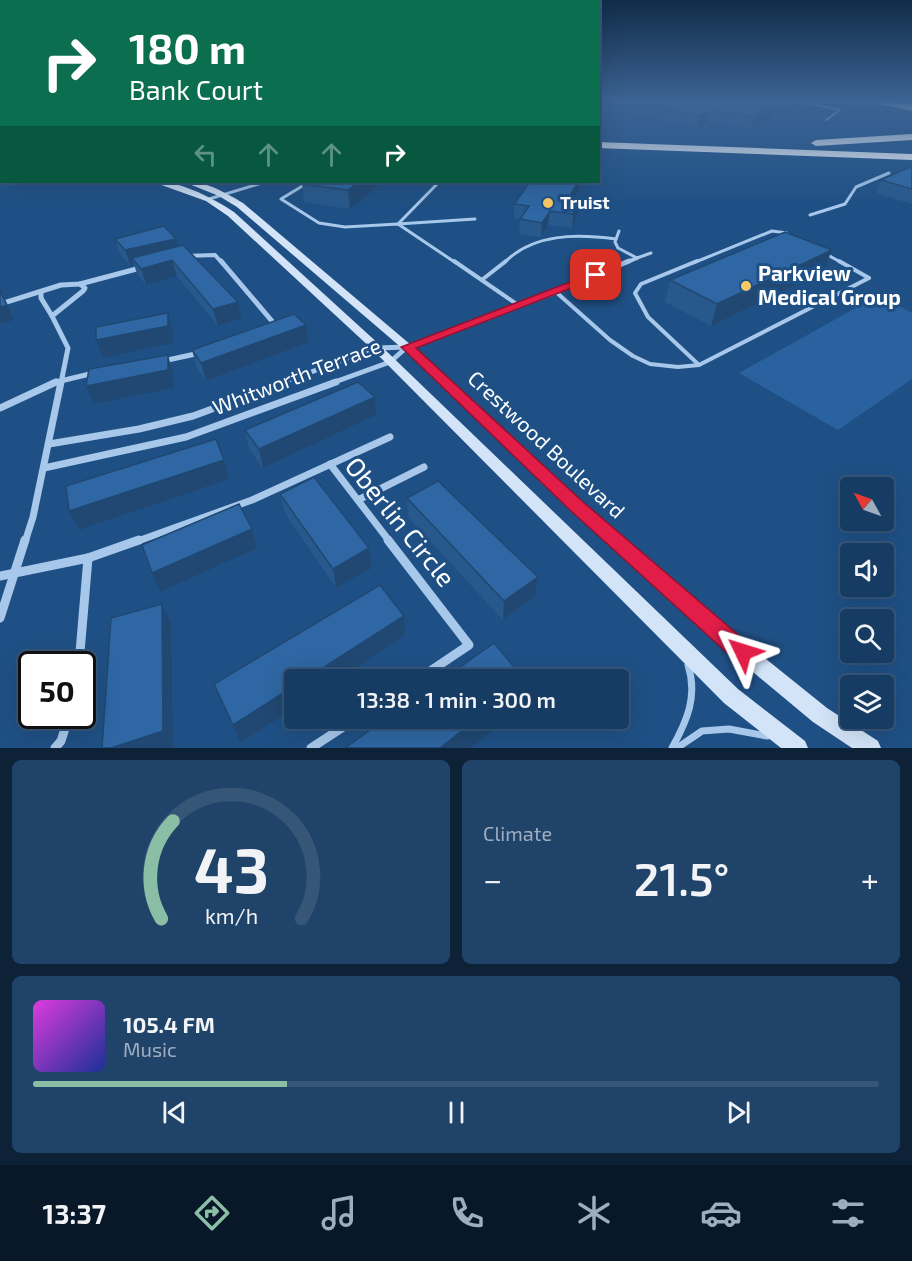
<!DOCTYPE html>
<html lang="en">
<head>
<meta charset="utf-8">
<style>
	:root { --surface:#173c64; --page:#20436a; --text:#f1f3f6; --muted:#9eadbf; --line:#365678; --accent:#8abfa5 }
	body { margin:0; font-family:"Exo 2",sans-serif; background:var(--page); color:var(--text); height:100vh; display:flex; flex-direction:column; font-size:22px; white-space:nowrap }
	* { box-sizing:border-box; margin:0 }
	p { font-size:20px; color:var(--muted) }
	.icon { flex:none; width:33px; height:33px; fill:none; stroke:currentColor; stroke-width:2; stroke-linecap:round; stroke-linejoin:round }
	.map { position:relative; height:748px; overflow:hidden }
	.side { display:flex; flex-direction:column; gap:12px; padding:12px; background:#0d2137; flex:1 }
	.side>* { flex:none }
	.top-card { position:absolute; left:0px; top:0px; width:600px; height:183px; box-shadow:0 6px 24px #0002,0 0 0 2px var(--line); background:#0b6e4f; color:#fff; overflow:hidden }
	.needle { width:39px; rotate:310deg }
	.controls { position:absolute; left:840px; top:477px; display:grid; gap:12px }
	.controls a { display:grid; place-items:center; width:54px; height:54px; border-radius:6px; background:var(--surface); box-shadow:0 6px 24px #0002,0 0 0 2px var(--line); font-size:30px }
	.speed { position:absolute; left:18px; top:651px; display:flex; gap:12px; font-size:30px; font-weight:700; text-align:center }
	.speed>* { display:grid; place-content:center; width:78px; height:78px; border-radius:50%; background:var(--surface); box-shadow:0 6px 24px #0002,0 0 0 2px var(--line); line-height:1 }
	.speed .limit { border:3px solid #111; border-radius:9px; background:#fff; color:#111 }
	.pin { position:absolute; display:grid; place-items:center; width:51px; height:51px; color:#fff; margin:-26px; border-radius:12px; box-shadow:0 3px 9px #0006 }
	.me { position:absolute; width:66px; margin:-33px; rotate:311deg; stroke-linejoin:round; filter:drop-shadow(0 0 4px #0008) }
	.turn { display:flex; align-items:center; gap:21px; height:126px; padding:0 30px; font-size:27px }
	.turn .icon { width:78px; height:78px; stroke-width:2.5 }
	.turn b { display:block; font-size:42px; line-height:51px }
	.lanes { display:flex; align-items:center; height:57px; padding:0 30px; background:#0003; justify-content:center; gap:30px; direction:ltr }
	.lanes .off { opacity:.35 }
	.big { font-size:45px; font-weight:600; line-height:1.1 }
	.side .tile { flex:1; display:flex; flex-direction:column; justify-content:center; gap:9px; min-width:0; padding:0 21px; border-radius:9px; background:var(--page) }
	.side .dial { align-items:center; gap:0 }
	.dial svg { height:156px; overflow:visible; fill:none; stroke:var(--line); stroke-width:7; stroke-linecap:round; text-anchor:middle }
	.dial text { fill:var(--text); stroke:none }
	.song { display:flex; align-items:center; gap:18px }
	.cover { width:72px; height:72px; border-radius:9px; background:linear-gradient(135deg,hsl(300 70% 55%),hsl(230 70% 35%)) }
	.played { height:6px; border-radius:3px; background:linear-gradient(90deg,var(--accent) 30%,var(--line) 30%) }
	.keys { display:flex; justify-content:space-around; direction:ltr }
	.heat { display:flex; justify-content:space-between; align-items:center; font-size:33px; direction:ltr }
	.side .tiles { flex:1; display:grid; gap:12px; grid-template-columns:1fr 1fr }
	.tile:last-child { grid-column:span 2 }
	.trip { position:absolute; left:284px; top:669px; width:345px; height:60px; border-radius:6px; background:var(--surface); box-shadow:0 6px 24px #0002,0 0 0 2px var(--line); font-weight:600; line-height:60px; text-align:center }
	.dock { display:flex; height:96px; justify-content:space-around; align-items:center; background:#091828; color:var(--muted) }
	.dock .icon { width:42px; height:42px }
	.dock .selected { color:var(--accent) }
	.dock b { font-size:27px; color:var(--text) }
	.map>svg:first-child { display:block }
</style>
</head>
<body>
<div class="map">
<svg width="912" height="748" viewBox="0 0 912 748">
	<rect width="100%" height="100%" fill="#1f5085"/>
	<polygon fill="#29629e" points="879,295 912,313 912,379 838,430 739,373"/>
	<g fill="none" stroke-linecap="round" stroke-linejoin="round">
		<polyline stroke="#a7c8ea" stroke-width="2" points="794,100 840,110 826,120"/>
		<g stroke="#a7c8ea" stroke-width="3">
			<polyline points="309,182 281,199 319,223 345,227 398,224 456,263"/>
			<polyline points="439,182 398,224 475,219"/>
			<polyline points="209,199 265,182"/>
			<polyline points="810,215 845,204 856,187 889,173"/>
			<polyline points="619,231 615,242 618,248 637,258 651,253"/>
			<polyline points="826,254 842,263"/>
			<path d="M504 263C533 233 577 234 616 239"/>
			<polyline points="693,263 772,231 787,233"/>
		</g>
		<g stroke="#a7c8ea" stroke-width="4">
			<polyline points="454,261 518,305"/>
			<polyline points="697,261 641,284 635,293 648,317 699,365"/>
			<polyline points="483,279 506,261"/>
			<polyline points="556,292 610,340 633,356 650,364 678,367 699,365 869,278 839,261"/>
		</g>
		<g stroke="#a7c8ea" stroke-width="7">
			<path d="M672 748C687 721 698 696 688 665"/>
			<polyline points="677,748 702,731 729,729 767,736"/>
		</g>
		<g stroke="#a7c8ea" stroke-width="4">
			<polyline points="185,256 215,255 222,263"/>
			<polyline points="625,263 637,258"/>
		</g>
		<g stroke="#a7c8ea" stroke-width="5">
			<polyline points="221,261 277,327"/>
			<polyline points="41,293 41,298 52,316 83,291 85,288 80,284"/>
			<polyline points="0,304 61,285 80,284 144,267"/>
			<polyline points="52,316 68,348 61,383"/>
			<polyline points="163,361 200,353"/>
			<polyline points="52,383 94,373"/>
			<polyline points="281,383 377,348 407,347 556,292 629,261"/>
			<polyline points="332,383 390,362 407,347"/>
		</g>
		<g stroke="#a7c8ea" stroke-width="7">
			<polyline points="0,408 56,382"/>
			<polyline points="49,444 139,429 193,416 285,382"/>
			<polyline points="330,464 390,542"/>
			<polyline points="44,468 186,437 336,382"/>
			<polyline points="358,500 424,467"/>
			<polyline points="25,542 33,517 61,382"/>
			<polyline points="135,542 252,500 390,437"/>
		</g>
		<g stroke="#a7c8ea" stroke-width="9">
			<polyline points="388,540 469,645 417,680"/>
			<polyline points="0,576 88,558 139,540"/>
			<polyline points="0,618 25,540"/>
			<polyline points="79,664 88,558"/>
			<polyline points="55,748 61,741 69,716"/>
			<polyline points="311,748 357,718"/>
		</g>
		<g fill="#d3e4f8" fill-rule="evenodd">
			<rect x="0" y="174" width="2" height="4"/>
			<path d="M153 182C177 179 215 199 234 212L381 346 738 689 805 741 808 748H781L724 703 373 350 228 216 206 201Z"/>
			<path d="M184 182C204 180 226 193 243 203L411 345 581 501 750 646 827 708 878 741 881 748H852L813 722 736 658 571 509 403 349 237 207 219 196Z"/>
		</g>
		<polygon fill="#ebf3fe" fill-rule="evenodd" points="874,100 912,104 912,108 877,102"/>
		<g fill="#fff" fill-rule="evenodd">
			<polygon points="866,100 912,105 912,111 870,102"/>
			<rect x="0" y="125" width="2" height="6"/>
			<polygon points="912,134 912,140 816,146 811,143 816,140"/>
			<polygon points="598,142 912,154 912,160 598,148"/>
		</g>
	</g>
	<g fill="#28598c">
		<polygon points="625,100 800,105 778,117 772,116 751,128 708,122 697,127 623,111"/>
		<polygon points="912,168 912,204 876,193 881,180"/>
		<polygon points="305,182 383,182 350,209 304,202 302,184"/>
		<polygon points="530,182 580,182 578,191 573,201 579,202 578,216 572,228 548,225 541,237 519,234 520,219 514,218 514,204"/>
		<polygon points="115,239 179,246 238,302 242,318 218,326 177,276 146,285 137,274 134,264 130,265 120,254"/>
		<polygon points="824,271 711,326 665,302 670,280"/>
		<polygon points="306,325 309,342 206,381 197,368 192,350"/>
		<polygon points="375,397 376,415 263,468 249,449 245,430"/>
		<polygon points="280,494 372,568 336,588 285,513"/>
		<polygon points="407,498 535,596 503,620 408,517"/>
	</g>
	<g fill="#204872">
		<polygon points="792,100 801,100 800,105 778,117 781,106"/>
		<polygon points="775,105 772,116 751,128 754,116"/>
		<polygon points="710,111 708,122 697,127 700,116"/>
		<polygon points="359,182 383,182 350,209 348,190"/>
		<polygon points="578,182 580,182 578,191 567,213 567,201"/>
		<polygon points="579,202 578,216 572,228 573,214"/>
		<polygon points="550,211 548,225 541,237 542,223"/>
		<polygon points="176,239 181,254 132,258 134,264 130,265 125,250"/>
		<polygon points="832,250 824,271 711,326 717,304"/>
		<polygon points="172,260 177,276 146,285 141,269"/>
		<polygon points="0,288 14,320 0,324"/>
		<polygon points="238,302 242,318 218,326 213,309"/>
		<polygon points="168,313 173,330 173,343 103,358 96,340"/>
		<polygon points="306,325 309,342 206,381 201,363"/>
		<polygon points="168,355 173,373 174,388 94,404 86,386"/>
		<polygon points="375,397 376,415 263,468 259,449"/>
		<polygon points="224,460 229,479 79,530 69,511"/>
		<polygon points="252,529 257,548 160,592 152,573"/>
		<polygon points="369,548 372,568 336,588 333,569"/>
		<polygon points="538,577 535,596 503,620 504,601"/>
		<polygon points="162,604 171,623 173,748 111,748"/>
		<polygon points="404,616 405,635 338,680 304,680"/>
		<polygon points="294,686 294,708 240,743 233,725"/>
		<polygon points="478,718 508,718 470,748 440,748"/>
	</g>
	<g fill="#2e67a3" stroke="#204872" stroke-width="1.5">
		<polygon points="627,100 792,100 781,106 775,105 754,116 710,111 700,116"/>
		<polygon points="910,167 912,168 912,189 881,180"/>
		<polygon points="305,182 359,182 348,190 302,184"/>
		<polygon points="530,182 578,182 567,201 579,202 573,214 550,211 542,223 520,219 529,206 514,204"/>
		<polygon points="164,226 176,239 125,250 115,239"/>
		<polygon points="785,232 832,250 717,304 670,280"/>
		<polygon points="183,245 238,302 213,309 172,260 141,269 132,258"/>
		<polygon points="0,293 1,293 7,305 0,307"/>
		<polygon points="168,313 168,326 96,340 96,327"/>
		<polygon points="294,314 306,325 201,363 192,350"/>
		<polygon points="168,355 168,370 86,386 89,369"/>
		<polygon points="358,382 375,397 259,449 245,430"/>
		<polygon points="216,439 224,460 69,511 66,486"/>
		<polygon points="314,477 369,548 333,569 280,494"/>
		<polygon points="438,481 538,577 504,601 407,498"/>
		<polygon points="239,504 252,529 152,573 142,545"/>
		<polygon points="380,585 404,616 304,680 294,680 294,686 233,725 214,684"/>
		<polygon points="162,604 163,731 111,748 102,748 111,618"/>
		<polygon points="494,643 525,680 442,680"/>
		<polygon points="387,718 478,718 440,748 345,748"/>
	</g>
	<linearGradient id="sky" x2="0" y2="1"><stop stop-color="#112c49"/><stop offset="0.49" stop-color="#3c6494"/><stop offset="1" stop-color="#3c6494" stop-opacity="0"/></linearGradient>
	<rect width="912" height="205" fill="url(#sky)"/>
	<polygon fill="#e11d48" stroke="#92132f" stroke-width="1.5" points="596,272 602,275 600,277 416,348 582,501 750,645 753,652 750,660 743,662 735,660 570,510 401,347"/>
	<g fill="#f8c967" stroke="#1f5085" stroke-width="2">
		<circle cx="548" cy="203" r="6"/>
		<circle cx="746" cy="286" r="6"/>
	</g>
	<g text-anchor="middle" stroke-width="6" stroke-linejoin="round" paint-order="stroke">
		<g font-size="18" font-weight="bold" fill="#fff" stroke="#1f5085" text-anchor="start">
			<text x="560" y="209">Truist</text>
		</g>
		<g font-size="21" font-weight="bold" fill="#fff" stroke="#1f5085" text-anchor="start">
			<text x="758" y="281">Parkview<tspan x="758" dy="24">Medical Group</tspan></text>
		</g>
		<g font-size="21" fill="#fff" stroke="#1f5085">
			<text transform="translate(297 377) rotate(-21)" y="7">Whitworth Terrace</text>
			<text transform="translate(546 445) rotate(43)" y="7">Crestwood Boulevard</text>
		</g>
		<g font-size="26" fill="#fff" stroke="#1f5085">
			<text transform="translate(400 522) rotate(51)" y="9">Oberlin Circle</text>
		</g>
	</g>
</svg>
<div class="controls">
<a><svg class="needle" viewBox="-14 -14 28 28"><path d="M0-13l5 13h-10z" fill="#e53935"/><path d="M0 13l5-13h-10z" fill="#9eadbf"/></svg></a>
<a><svg class="icon" aria-label="sound" viewBox="0 0 24 24"><path d="M4 9h4l5-4v14l-5-4H4zM17 9q2 3 0 6"/></svg></a>
<a><svg class="icon" aria-label="search" viewBox="0 0 24 24"><circle cx="10" cy="10" r="6"/><path d="M15 15l6 6"/></svg></a>
<a><svg class="icon" aria-label="layers" viewBox="0 0 24 24"><path d="M12 4l9 5-9 5-9-5zM3 14l9 5 9-5"/></svg></a>
</div>
<div class="speed"><div class="limit">50</div></div>
<div class="pin" style="left:596px;top:275px;background:#d93025"><svg class="icon" aria-label="arrive" viewBox="0 0 24 24"><path d="M6 21V4h12l-3 4 3 4H6"/></svg></div>
<svg class="me" style="left:743px;top:652px" viewBox="-20 -20 40 40"><path d="M0-17L14 15 0 8-14 15z" fill="#e11d48" stroke="#fff" stroke-width="4"/></svg>
<div class="trip">13:38 · 1 min · 300 m</div>
<div class="top-card">
<div class="turn"><svg class="icon" aria-label="right" viewBox="0 0 24 24"><path d="M7 20v-9h11M14 6l5 5-5 5"/></svg><div><b>180 m</b>Bank Court</div></div>
<div class="lanes"><svg class="icon off" aria-label="left" viewBox="0 0 24 24"><path d="M17 20v-9H6M10 6l-5 5 5 5"/></svg><svg class="icon off" aria-label="ahead" viewBox="0 0 24 24"><path d="M12 20V5M6 11l6-6 6 6"/></svg><svg class="icon off" aria-label="ahead" viewBox="0 0 24 24"><path d="M12 20V5M6 11l6-6 6 6"/></svg><svg class="icon" aria-label="right" viewBox="0 0 24 24"><path d="M7 20v-9h11M14 6l5 5-5 5"/></svg></div>
</div>
</div>
<section class="side">
<div class="tiles">
<div class="tile dial"><svg viewBox="0 0 100 80">
<path d="M14 69A42 42 0 1 1 86 69"/>
<path d="M14 69A42 42 0 0 1 20 19" stroke="#8abfa5"/>
<text x="50" y="56" font-size="32" font-weight="700">43</text>
<text x="50" y="72" font-size="11">km/h</text>
</svg></div>
<div class="tile"><p>Climate</p>
<div class="heat"><a>−</a><b class="big">21.5°</b><a>+</a></div>
</div>
<div class="tile">
<div class="song"><i class="cover"></i><div><b>105.4 FM</b><p>Music</p></div></div>
<div class="played"></div>
<div class="keys"><svg class="icon" aria-label="previous" viewBox="0 0 24 24"><path d="M18 5L8 12l10 7zM5 5v14"/></svg><svg class="icon" aria-label="pause" viewBox="0 0 24 24"><path d="M8 5v14M16 5v14"/></svg><svg class="icon" aria-label="next" viewBox="0 0 24 24"><path d="M6 5l10 7-10 7zM19 5v14"/></svg></div>
</div>
</div>
</section>
<nav class="dock">
<b>13:37</b>
<svg class="icon selected" aria-label="directions" viewBox="0 0 24 24"><path d="M12 3l9 9-9 9-9-9zM9 14v-3h6M13 9l2 2-2 2"/></svg>
<svg class="icon" aria-label="music" viewBox="0 0 24 24"><path d="M9 18V5l10-2v13"/><circle cx="6" cy="18" r="3"/><circle cx="16" cy="16" r="3"/></svg>
<svg class="icon" aria-label="phone" viewBox="0 0 24 24"><path d="M5 4h4l2 5-3 2q2 4 5 5l2-3 5 2v4C11 20 4 13 5 4z"/></svg>
<svg class="icon" aria-label="climate" viewBox="0 0 24 24"><path d="M12 3v18M4 7l16 10M4 17L20 7"/></svg>
<svg class="icon" aria-label="car" viewBox="0 0 24 24"><path d="M5 17H2v-5l4-1 3-4h7l3 4 3 1v5h-3M9 17h6M6 11h13"/><circle cx="7" cy="17" r="2"/><circle cx="17" cy="17" r="2"/></svg>
<svg class="icon" aria-label="filters" viewBox="0 0 24 24"><path d="M4 7h16M4 17h16"/><circle cx="9" cy="7" r="2"/><circle cx="15" cy="17" r="2"/></svg>
</nav>
</body>
</html>
